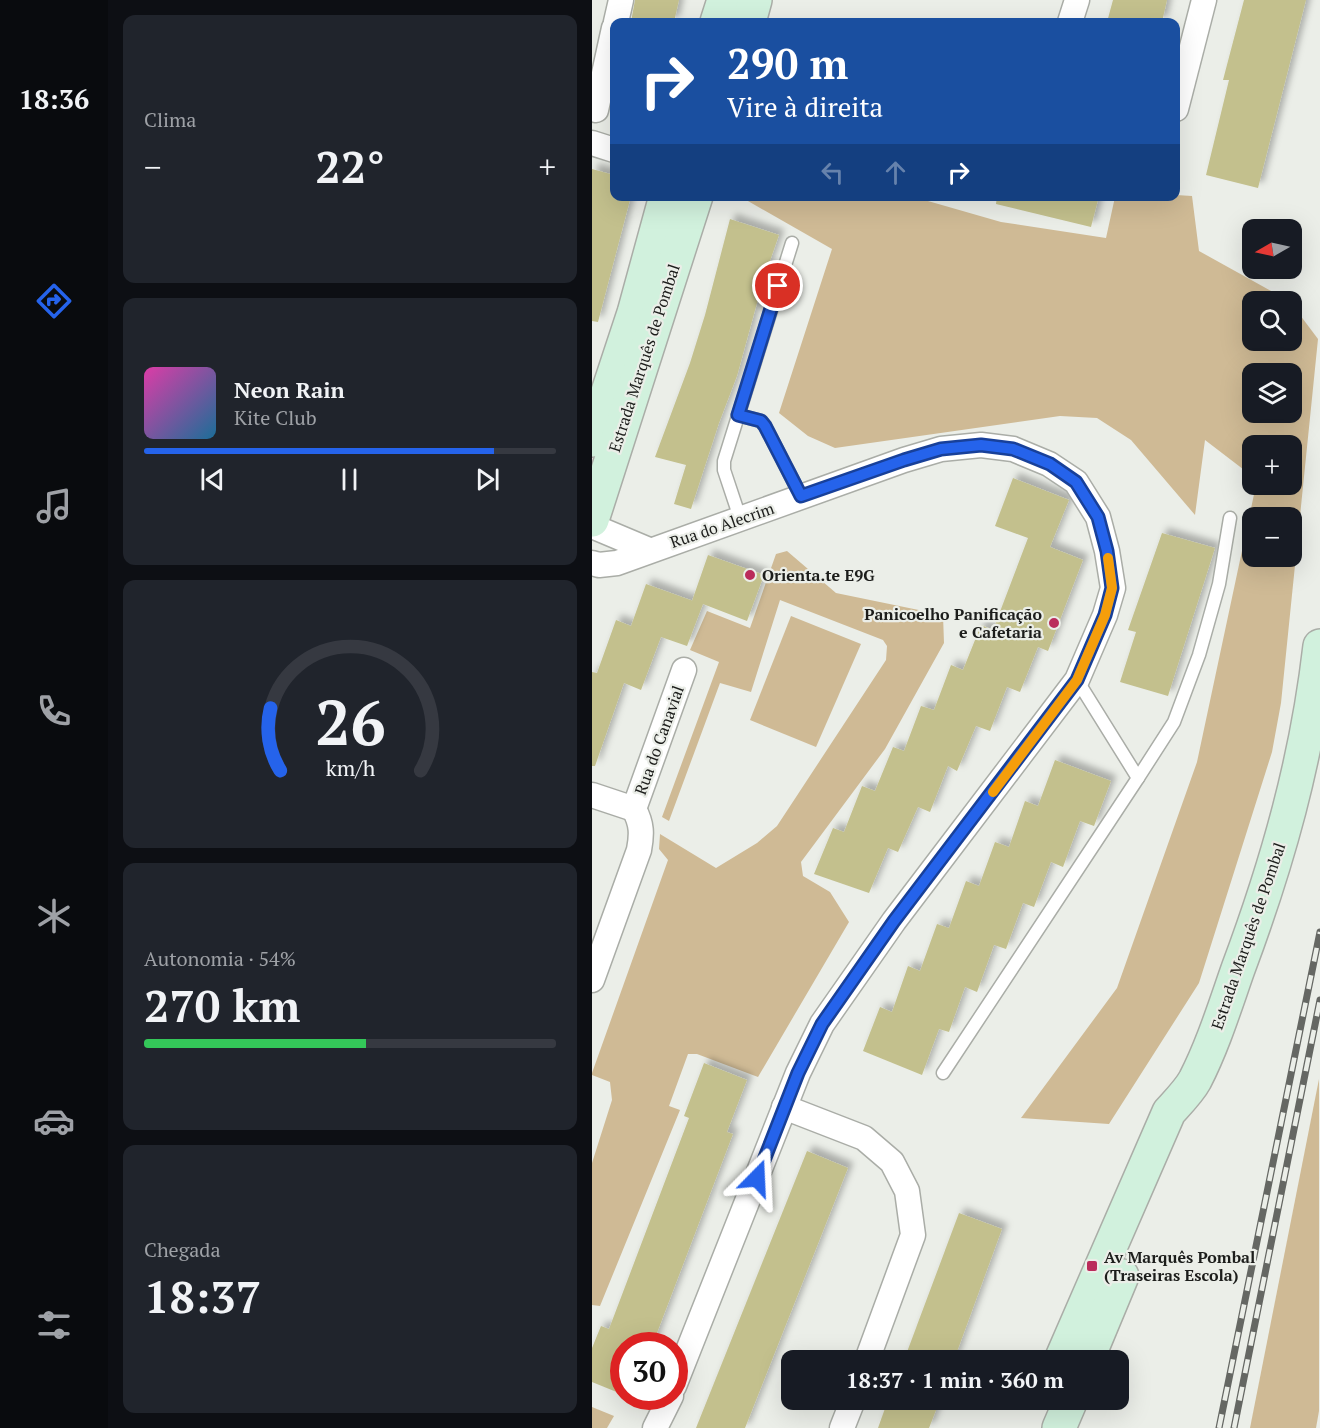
<!DOCTYPE html>
<html lang="pt">
<head>
<meta charset="utf-8">
<style>
	:root { --surface:#171b24; --page:#20242c; --text:#f1f3f6; --muted:#9ea1a6; --line:#363941; --accent:#2563eb }
	body { margin:0; font-family:"PT Serif",serif; background:var(--page); color:var(--text); height:100vh; display:flex; flex-direction:column; font-size:22px; white-space:nowrap }
	* { box-sizing:border-box; margin:0 }
	p { font-size:20px; color:var(--muted) }
	.icon { flex:none; width:33px; height:33px; fill:none; stroke:currentColor; stroke-width:2; stroke-linecap:round; stroke-linejoin:round }
	.map { position:relative; flex:1; overflow:hidden }
	.panel { display:flex; flex-direction:column; gap:15px; padding:15px; background:#0d0f14; width:484px }
	.panel>* { flex:none }
	.hud { position:absolute; left:18px; top:18px; width:570px; height:183px; border-radius:12px; box-shadow:0 6px 24px #0002; background:#1a4fa0; color:#fff; overflow:hidden }
	.needle { width:39px; rotate:261deg }
	.controls { position:absolute; left:650px; top:219px; display:grid; gap:12px }
	.controls a { display:grid; place-items:center; width:60px; height:60px; border-radius:12px; background:var(--surface); box-shadow:0 6px 24px #0002; font-size:30px }
	.speed { position:absolute; left:18px; top:1332px; display:flex; gap:12px; font-size:30px; font-weight:700; text-align:center }
	.speed>* { display:grid; place-content:center; width:78px; height:78px; border-radius:50%; background:var(--surface); box-shadow:0 6px 24px #0002; line-height:1 }
	.speed .limit { border:9px solid #d22; background:#fff; color:#111 }
	.pin { position:absolute; display:grid; place-items:center; width:51px; height:51px; color:#fff; margin:-26px; border:3px solid #fff; border-radius:50%; box-shadow:0 2px 6px #0007 }
	.me { position:absolute; width:66px; margin:-33px; rotate:21deg; stroke-linejoin:round; filter:drop-shadow(0 0 4px #0008) }
	.turn { display:flex; align-items:center; gap:21px; height:126px; padding:0 18px; font-size:27px }
	.turn .icon { width:78px; height:78px; stroke-width:2.5 }
	.turn b { display:block; font-size:42px; line-height:51px }
	.lanes { display:flex; align-items:center; height:57px; padding:0 18px; background:#0003; justify-content:center; gap:30px; direction:ltr }
	.lanes .off { opacity:.35 }
	.big { font-size:45px; font-weight:700; line-height:1.1 }
	.panel .tile { flex:1; display:flex; flex-direction:column; justify-content:center; gap:9px; min-width:0; padding:0 21px; border-radius:12px; background:var(--page) }
	.panel .dial { align-items:center; gap:0 }
	.dial svg { height:156px; overflow:visible; fill:none; stroke:var(--line); stroke-width:7; stroke-linecap:round; text-anchor:middle }
	.dial text { fill:var(--text); stroke:none }
	.song { display:flex; align-items:center; gap:18px }
	.cover { width:72px; height:72px; border-radius:9px; background:linear-gradient(135deg,hsl(320 70% 55%),hsl(200 70% 35%)) }
	.played { height:6px; border-radius:3px; background:linear-gradient(90deg,var(--accent) 85%,var(--line) 85%) }
	.keys { display:flex; justify-content:space-around; direction:ltr }
	.heat { display:flex; justify-content:space-between; align-items:center; font-size:33px; direction:ltr }
	.charge { height:9px; border-radius:4px; background:linear-gradient(90deg,#34c759 54%,var(--line) 0) }
	.trip { position:absolute; left:189px; top:1350px; width:348px; height:60px; border-radius:12px; background:var(--surface); box-shadow:0 6px 24px #0002; font-weight:700; line-height:60px; text-align:center }
	main { display:flex; flex:1; min-height:0 }
	.menu { display:flex; flex-direction:column; width:108px; justify-content:space-around; align-items:center; background:#090b0e; color:var(--muted) }
	.menu .icon { width:42px; height:42px }
	.menu .active { color:var(--accent) }
	.menu b { font-size:27px; color:var(--text) }
	.map>svg:first-child { display:block }
</style>
</head>
<body>
<main>
<nav class="menu">
<b>18:36</b>
<svg class="icon active" aria-label="directions" viewBox="0 0 24 24"><path d="M12 3l9 9-9 9-9-9zM9 14v-3h6M13 9l2 2-2 2"/></svg>
<svg class="icon" aria-label="music" viewBox="0 0 24 24"><path d="M9 18V5l10-2v13"/><circle cx="6" cy="18" r="3"/><circle cx="16" cy="16" r="3"/></svg>
<svg class="icon" aria-label="phone" viewBox="0 0 24 24"><path d="M5 4h4l2 5-3 2q2 4 5 5l2-3 5 2v4C11 20 4 13 5 4z"/></svg>
<svg class="icon" aria-label="climate" viewBox="0 0 24 24"><path d="M12 3v18M4 7l16 10M4 17L20 7"/></svg>
<svg class="icon" aria-label="car" viewBox="0 0 24 24"><path d="M5 17H2v-5l4-1 3-4h7l3 4 3 1v5h-3M9 17h6M6 11h13"/><circle cx="7" cy="17" r="2"/><circle cx="17" cy="17" r="2"/></svg>
<svg class="icon" aria-label="filters" viewBox="0 0 24 24"><path d="M4 7h16M4 17h16"/><circle cx="9" cy="7" r="2"/><circle cx="15" cy="17" r="2"/></svg>
</nav>
<section class="panel">
<div class="tile"><p>Clima</p>
<div class="heat"><a>−</a><b class="big">22°</b><a>+</a></div>
</div>
<div class="tile">
<div class="song"><i class="cover"></i><div><b>Neon Rain</b><p>Kite Club</p></div></div>
<div class="played"></div>
<div class="keys"><svg class="icon" aria-label="previous" viewBox="0 0 24 24"><path d="M18 5L8 12l10 7zM5 5v14"/></svg><svg class="icon" aria-label="pause" viewBox="0 0 24 24"><path d="M8 5v14M16 5v14"/></svg><svg class="icon" aria-label="next" viewBox="0 0 24 24"><path d="M6 5l10 7-10 7zM19 5v14"/></svg></div>
</div>
<div class="tile dial"><svg viewBox="0 0 100 80">
<path d="M14 69A42 42 0 1 1 86 69"/>
<path d="M14 69A42 42 0 0 1 9 37" stroke="#2563eb"/>
<text x="50" y="56" font-size="32" font-weight="700">26</text>
<text x="50" y="72" font-size="11">km/h</text>
</svg></div>
<div class="tile"><p>Autonomia · 54%</p><b class="big">270 km</b><div class="charge"></div></div>
<div class="tile"><p>Chegada</p><b class="big">18:37</b></div>
</section>
<div class="map">
<svg width="728" height="1428" viewBox="0 0 728 1428">
	<defs>
		<filter id="shadow"><feDropShadow dx="5.5" dy="-5.5" stdDeviation="3" flood-color="#0004"/></filter>
	</defs>
	<rect width="100%" height="100%" fill="#ebeee8"/>
	<g fill="#cfba95" fill-rule="evenodd">
		<path d="M584 195 600 196 607 251 697 301 660 302V340H699V303L726 339 689 703 680 752 607 983 517 1124 429 1118 525 988 605 762 664 485 699 484V446H660V476L613 440 603 515 539 440 505 418 468 416 243 448 216 436 187 413 240 249 149 197H322L409 222 514 238 523 197ZM660 374H699V412H660ZM660 518H699V556H660Z"/>
		<polygon points="195,551 244,593 351,615 352,643 293,749 209,862 211,876 238,892 257,922 166,1077 105,1054 96,1054 77,1106 88,1110 8,1306 0,1305 0,1163 20,1100 18,1082 0,1075 0,1073 76,860 67,849 68,834 124,868 165,843 185,826 294,660 295,646 291,640 188,600 159,692 128,683 77,821 70,817 127,662 98,650 115,611 158,628 184,554"/>
		<polygon points="199,616 269,644 224,747 158,720"/>
		<polygon points="727,1079 727,1411 724,1428 658,1428"/>
		<polygon points="0,1407 22,1416 15,1428 0,1428"/>
	</g>
	<g fill="#c3c08d" filter="url(#shadow)">
		<polygon points="43,0 87,0 82,22 39,22"/>
		<polygon points="521,0 575,0 570,22 515,22"/>
		<polygon points="652,0 714,0 666,188 614,175 637,80 631,80"/>
		<polygon points="0,169 22,175 22,196 39,196 6,322 0,321"/>
		<polygon points="405,196 507,196 499,227 404,204"/>
		<polygon points="138,219 187,235 171,281 145,376 127,423 99,509 82,504 94,465 63,457 98,363 113,315"/>
		<polygon points="421,478 477,500 458,547 491,560 456,651 446,647 428,692 415,687 398,731 384,726 365,771 356,766 338,812 326,807 306,852 296,848 277,893 222,874 241,828 252,832 270,786 283,791 301,747 312,751 329,706 342,710 359,665 371,670 389,625 401,630 436,538 403,526"/>
		<polygon points="570,533 623,548 576,696 528,682 544,632 536,630"/>
		<polygon points="116,555 172,575 155,621 111,604 95,646 69,637 49,690 32,683 3,766 0,766 0,672 5,673 24,620 39,626 54,584 104,602 100,601"/>
		<polygon points="463,760 519,781 502,826 488,821 471,867 459,862 442,907 431,903 414,949 402,945 385,992 373,987 357,1032 347,1029 330,1075 271,1051 288,1007 300,1012 316,966 328,971 345,924 357,928 374,881 387,886 403,842 417,847 433,801 446,806"/>
		<polygon points="112,1063 155,1080 135,1132 141,1134 60,1346 32,1346 32,1395 0,1382 0,1348 9,1326 17,1329 97,1118 92,1116"/>
		<polygon points="215,1151 256,1168 220,1259 153,1428 104,1428"/>
		<polygon points="367,1213 410,1229 362,1360 312,1360"/>
		<polygon points="296,1400 348,1400 337,1428 286,1428"/>
	</g>
	<g fill="none" stroke-linecap="round" stroke-linejoin="round">
		<defs>
			<g id="lane">
				<polyline points="146,415 169,421 173,426 209,496"/>
				<polyline points="148,518 132,470 132,461 200,243"/>
				<polyline points="546,778 582,722 607,655 627,584 638,518"/>
				<polyline points="351,1073 546,778 485,680"/>
			</g>
			<g id="street">
				<polyline points="24,22 29,0"/>
				<polyline points="478,22 485,0"/>
				<polyline points="584,109 612,0"/>
				<polyline points="4,110 22,28"/>
				<polyline points="0,143 22,150"/>
				<polyline points="0,526 57,550"/>
				<polyline points="0,563 7,565 25,563 312,460 349,449 389,445 421,449 457,464 484,482 506,517 515,551 521,588 513,615 485,680 302,921 230,1024 206,1073 82,1386"/>
				<polyline points="0,795 42,809 92,670"/>
				<path d="M0 980 47 850C50 834 50 824 42 809"/>
				<polyline points="192,1107 272,1138 300,1162 315,1191 321,1235 275,1360"/>
				<polyline points="63,1428 79,1396"/>
				<polyline points="250,1428 261,1400"/>
			</g>
			<g id="secondary">
				<polyline points="125,22 132,0"/>
				<polyline points="157,22 163,0"/>
				<polyline points="0,440 42,313 74,196"/>
				<polyline points="0,520 104,196"/>
				<path d="M469 1360 577 1112C586 1102 597 1091 603 1080 621 1045 633 1006 646 969 686 862 715 759 728 646"/>
				<polyline points="495,1360 530,1276"/>
				<polyline points="467,1428 479,1400"/>
			</g>
		</defs>
		<use href="#lane" stroke="#aaada7" stroke-width="15"/>
		<use href="#street" stroke="#aaada7" stroke-width="27"/>
		<use href="#secondary" stroke="#aaada7" stroke-width="36"/>
		<use href="#lane" stroke="#fff" stroke-width="12"/>
		<use href="#street" stroke="#fff" stroke-width="24"/>
		<use href="#secondary" stroke="#d1f1dd" stroke-width="33"/>
		<defs>
			<g id="rail">
				<polyline points="627,1428 728,932"/>
				<polyline points="642,1428 728,1000"/>
			</g>
		</defs>
		<use href="#rail" stroke="#656763" stroke-width="7"/>
		<use href="#rail" stroke="#ebeee8" stroke-width="4.5" stroke-dasharray="14" stroke-linecap="butt"/>
	</g>
	<g fill="none" stroke-linecap="round" stroke-linejoin="round">
		<defs>
			<polyline id="route" points="165,1178 206,1073 230,1024 302,921 485,680 513,615 520,588 515,551 506,517 484,482 458,464 421,449 389,445 349,449 312,460 209,496 173,426 169,421 146,415 186,286"/>
		</defs>
		<use href="#route" stroke="#184099" stroke-width="15"/>
		<use href="#route" stroke="#2563eb" stroke-width="10"/>
		<polyline stroke="#f59e0b" stroke-width="10" points="401,792 485,680 513,615 520,588 516,558"/>
	</g>
	<g fill="#ba2c5b" stroke="#ebeee8" stroke-width="2">
		<circle cx="158" cy="575" r="6"/>
		<circle cx="462" cy="623" r="6"/>
		<rect x="494" y="1260" width="12" height="12" rx="3"/>
	</g>
	<g text-anchor="middle" stroke-width="4.5" stroke-linejoin="round" paint-order="stroke">
		<g font-size="16" fill="#1c1d1b" stroke="#ebeee8">
			<text transform="translate(52 358) rotate(-72)" y="6">Estrada Marquês de Pombal</text>
			<text transform="translate(130 525) rotate(-19)" y="6">Rua do Alecrim</text>
			<text transform="translate(67 740) rotate(-70)" y="6">Rua do Canavial</text>
			<text transform="translate(656 936) rotate(-71)" y="6">Estrada Marquês de Pombal</text>
		</g>
		<g font-size="16" font-weight="bold" fill="#1c1d1b" stroke="#ebeee8" text-anchor="start">
			<text x="170" y="581">Orienta.te E9G</text>
			<text x="450" y="620" text-anchor="end">Panicoelho Panificação<tspan x="450" dy="18">e Cafetaria</tspan></text>
			<text x="512" y="1263">Av Marquês Pombal<tspan x="512" dy="18">(Traseiras Escola)</tspan></text>
		</g>
	</g>
</svg>
<div class="controls">
<a><svg class="needle" viewBox="-14 -14 28 28"><path d="M0-13l5 13h-10z" fill="#e53935"/><path d="M0 13l5-13h-10z" fill="#9ea1a6"/></svg></a>
<a><svg class="icon" aria-label="search" viewBox="0 0 24 24"><circle cx="10" cy="10" r="6"/><path d="M15 15l6 6"/></svg></a>
<a><svg class="icon" aria-label="layers" viewBox="0 0 24 24"><path d="M12 4l9 5-9 5-9-5zM3 14l9 5 9-5"/></svg></a>
<a>+</a>
<a>−</a>
</div>
<div class="speed"><div class="limit">30</div></div>
<div class="pin" style="left:186px;top:286px;background:#d93025"><svg class="icon" aria-label="arrive" viewBox="0 0 24 24"><path d="M6 21V4h12l-3 4 3 4H6"/></svg></div>
<svg class="me" style="left:165px;top:1178px" viewBox="-20 -20 40 40"><path d="M0-17L14 15 0 8-14 15z" fill="#2563eb" stroke="#fff" stroke-width="4"/></svg>
<div class="trip">18:37 · 1 min · 360 m</div>
<div class="hud">
<div class="turn"><svg class="icon" aria-label="right" viewBox="0 0 24 24"><path d="M7 20v-9h11M14 6l5 5-5 5"/></svg><div><b>290 m</b>Vire à direita</div></div>
<div class="lanes"><svg class="icon off" aria-label="left" viewBox="0 0 24 24"><path d="M17 20v-9H6M10 6l-5 5 5 5"/></svg><svg class="icon off" aria-label="ahead" viewBox="0 0 24 24"><path d="M12 20V5M6 11l6-6 6 6"/></svg><svg class="icon" aria-label="right" viewBox="0 0 24 24"><path d="M7 20v-9h11M14 6l5 5-5 5"/></svg></div>
</div>
</div>
</main>
</body>
</html>
